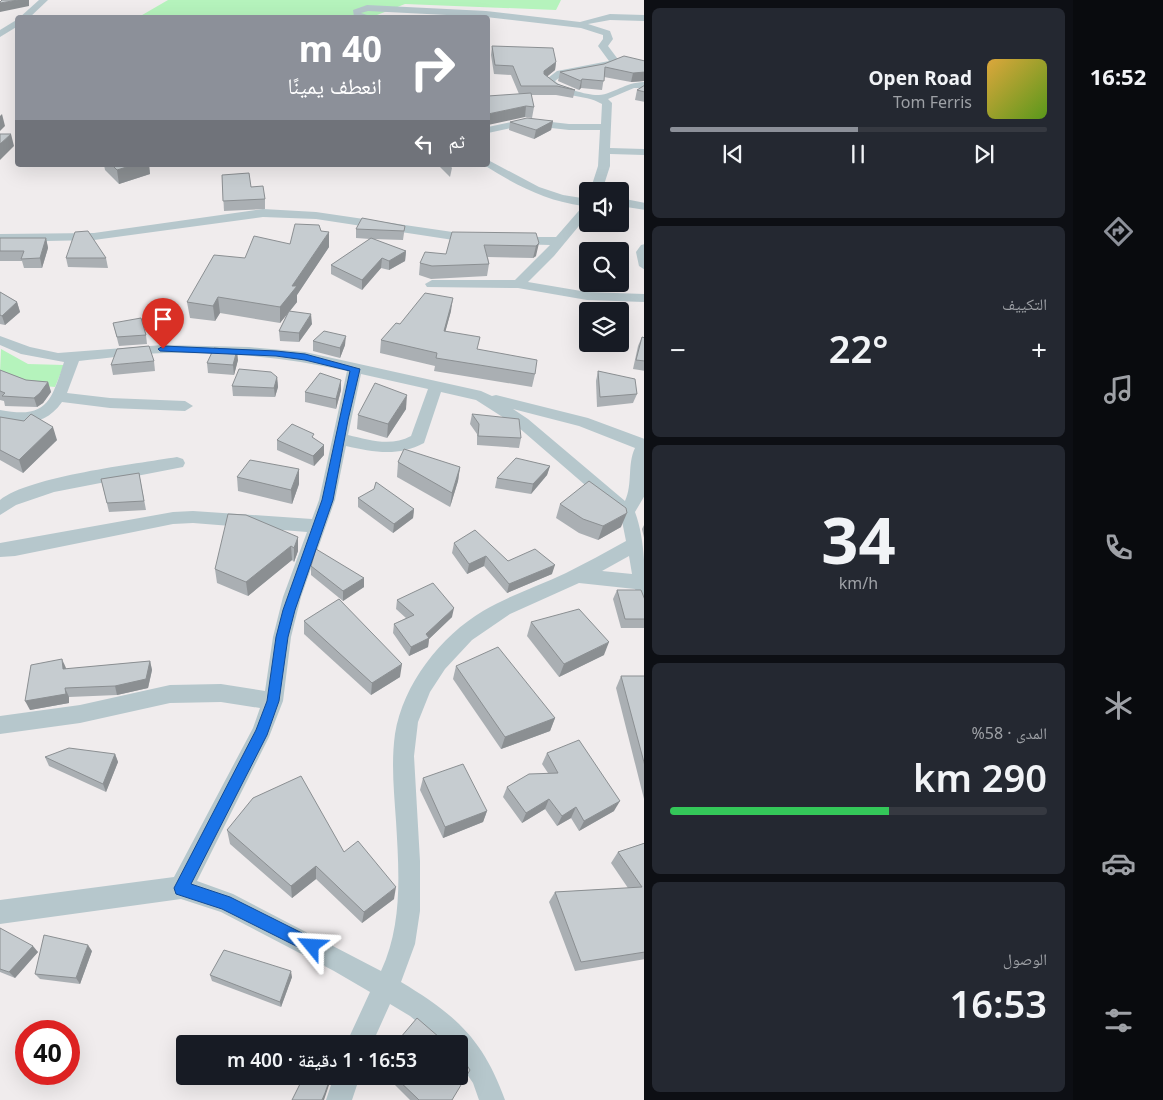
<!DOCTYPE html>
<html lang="ar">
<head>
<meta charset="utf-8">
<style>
	:root { --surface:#171b24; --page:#242831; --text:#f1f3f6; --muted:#9ea1a6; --line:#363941; --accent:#8c9099 }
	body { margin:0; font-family:"Noto Sans","Noto Naskh Arabic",sans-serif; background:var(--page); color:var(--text); direction:rtl; height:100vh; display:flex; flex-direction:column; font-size:19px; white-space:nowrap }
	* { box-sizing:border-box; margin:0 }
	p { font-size:16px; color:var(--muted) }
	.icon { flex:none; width:28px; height:28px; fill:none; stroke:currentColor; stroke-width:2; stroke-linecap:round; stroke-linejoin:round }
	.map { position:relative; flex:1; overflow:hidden; direction:ltr }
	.sheet { display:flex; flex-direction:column; gap:8px; padding:8px; background:#0d0f14; width:429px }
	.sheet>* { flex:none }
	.guide { position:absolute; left:15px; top:15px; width:475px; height:152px; border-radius:5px; box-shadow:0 5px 20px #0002; direction:rtl; background:#8c9099; color:#fff; overflow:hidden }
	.buttons { position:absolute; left:579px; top:182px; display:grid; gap:10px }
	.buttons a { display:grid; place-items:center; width:50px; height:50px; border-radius:5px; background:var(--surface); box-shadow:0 5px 20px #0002; font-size:25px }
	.speed { position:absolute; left:15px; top:1020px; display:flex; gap:10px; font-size:25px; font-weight:700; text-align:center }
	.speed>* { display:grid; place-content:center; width:65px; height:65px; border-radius:50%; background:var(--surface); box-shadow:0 5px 20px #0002; line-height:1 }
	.speed .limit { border:8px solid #d22; background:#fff; color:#111 }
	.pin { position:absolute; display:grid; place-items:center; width:42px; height:42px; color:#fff; margin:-51px -21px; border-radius:50% 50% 50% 0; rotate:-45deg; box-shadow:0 0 5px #0007 }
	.pin .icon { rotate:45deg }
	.me { position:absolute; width:55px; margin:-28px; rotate:297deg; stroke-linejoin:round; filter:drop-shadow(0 0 4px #0008) }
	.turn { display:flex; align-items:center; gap:18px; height:105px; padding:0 25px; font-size:22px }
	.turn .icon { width:65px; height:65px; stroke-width:2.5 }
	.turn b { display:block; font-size:35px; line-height:42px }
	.then { display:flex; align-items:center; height:48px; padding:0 25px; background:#0003; gap:10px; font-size:19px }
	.big { font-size:38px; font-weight:600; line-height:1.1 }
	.sheet .widget { flex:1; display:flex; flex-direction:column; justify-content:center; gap:8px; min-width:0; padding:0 18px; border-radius:8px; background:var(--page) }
	.sheet .dial { align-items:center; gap:0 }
	.dial b { font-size:65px; line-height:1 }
	.song { display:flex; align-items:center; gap:15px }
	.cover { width:60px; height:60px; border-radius:8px; background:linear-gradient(135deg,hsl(40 70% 55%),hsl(90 70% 35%)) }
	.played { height:5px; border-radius:2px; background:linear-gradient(90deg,var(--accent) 50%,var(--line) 50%) }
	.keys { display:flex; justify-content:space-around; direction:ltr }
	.heat { display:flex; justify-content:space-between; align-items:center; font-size:28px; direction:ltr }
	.charge { height:8px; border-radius:4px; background:linear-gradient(90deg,#34c759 58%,var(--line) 0) }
	.trip { position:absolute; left:176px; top:1035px; width:292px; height:50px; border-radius:5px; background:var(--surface); box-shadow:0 5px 20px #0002; font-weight:600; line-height:50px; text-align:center; direction:rtl }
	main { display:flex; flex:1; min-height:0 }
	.menu { display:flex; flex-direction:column; width:90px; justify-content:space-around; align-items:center; background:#090b0e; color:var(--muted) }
	.menu .icon { width:35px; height:35px }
	.menu .on { color:var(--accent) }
	.menu b { font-size:22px; color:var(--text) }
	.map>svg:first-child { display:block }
</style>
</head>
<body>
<main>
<nav class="menu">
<b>16:52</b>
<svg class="icon on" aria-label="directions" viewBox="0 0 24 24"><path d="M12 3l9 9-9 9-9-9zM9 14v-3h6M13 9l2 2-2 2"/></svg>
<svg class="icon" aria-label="music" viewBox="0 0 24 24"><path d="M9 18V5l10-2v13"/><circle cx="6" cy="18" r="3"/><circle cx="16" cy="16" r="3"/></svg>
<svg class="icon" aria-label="phone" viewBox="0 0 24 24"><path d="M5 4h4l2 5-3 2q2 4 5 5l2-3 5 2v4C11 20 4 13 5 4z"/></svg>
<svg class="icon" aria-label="climate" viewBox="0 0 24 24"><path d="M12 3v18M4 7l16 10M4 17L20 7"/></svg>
<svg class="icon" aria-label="car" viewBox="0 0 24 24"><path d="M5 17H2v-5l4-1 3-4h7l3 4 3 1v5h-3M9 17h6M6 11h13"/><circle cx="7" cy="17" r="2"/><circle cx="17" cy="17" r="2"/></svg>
<svg class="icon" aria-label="filters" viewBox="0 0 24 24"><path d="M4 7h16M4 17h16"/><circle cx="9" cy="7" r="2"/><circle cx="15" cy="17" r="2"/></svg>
</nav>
<section class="sheet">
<div class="widget">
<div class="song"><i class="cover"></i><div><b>Open Road</b><p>Tom Ferris</p></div></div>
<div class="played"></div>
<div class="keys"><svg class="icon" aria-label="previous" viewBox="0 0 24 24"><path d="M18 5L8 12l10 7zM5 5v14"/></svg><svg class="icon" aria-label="pause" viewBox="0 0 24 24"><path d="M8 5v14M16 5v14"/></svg><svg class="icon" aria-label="next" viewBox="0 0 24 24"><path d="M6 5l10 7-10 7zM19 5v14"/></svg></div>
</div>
<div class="widget"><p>التكييف</p>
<div class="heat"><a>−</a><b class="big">22°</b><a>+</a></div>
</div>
<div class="widget dial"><b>34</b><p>km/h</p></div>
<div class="widget"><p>المدى · 58%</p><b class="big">290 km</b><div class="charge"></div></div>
<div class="widget"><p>الوصول</p><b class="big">16:53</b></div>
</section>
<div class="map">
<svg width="645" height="1100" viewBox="0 0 645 1100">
	<rect width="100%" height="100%" fill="#f0eced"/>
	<g fill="#b5f3bc">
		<polygon points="168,0 561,0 556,10 405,4 372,17 137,18"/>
		<polygon points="1,349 28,364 64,365 55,387 22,384 0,373"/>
	</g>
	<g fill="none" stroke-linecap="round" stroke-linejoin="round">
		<g fill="#b6c7cc" fill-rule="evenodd">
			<polygon points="39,0 48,0 29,18 19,18"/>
			<path d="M367 5 486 11 580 22 610 14 645 15V21L610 20 588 24 610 31 613 39 608 46 620 62C603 78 572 66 555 81 561 88 590 96 599 95 614 94 625 82 645 82V88H634L608 99 612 103 610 148 645 149V155L610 154V166L602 191H590L598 166 600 130H569L525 125 488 133V127L525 119 569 124H601L602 104C584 93 558 99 544 81L557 71 609 61 598 46 603 39V35L581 28 486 17 368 11 361 13 376 18 354 17 353 10Z"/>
			<polygon points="18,19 18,26 0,37 0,30"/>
			<path d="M488 160 539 187 563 195 588 199V215L554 256 528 282 587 292 645 294V302L587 300 518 288 427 287 425 284 432 280H515L550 245 514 244 508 240 510 237H556L583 206C546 201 515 185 484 165H488Z"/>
			<polygon points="620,198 645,203 645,210 620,206"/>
			<polygon points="263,209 316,212 473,235 479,239 473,243 316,219 263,217 94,240 0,242 0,234 94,233"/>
			<polygon points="645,244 645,270 639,266 636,252 641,245"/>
			<path d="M0 336 30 347 58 353 163 345 249 347 305 352 481 391 492 396 496 395 588 418 645 439V495L635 512C645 539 645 573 645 602L639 600 635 589 579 583 510 614 472 640 445 669 430 692 418 722 414 756 420 861V911L415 944 401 982C456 1015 483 1039 505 1100H479L473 1083 460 1064V1044H444L410 1016 390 1004 372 1044H346L370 992 334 971 221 912 181 899 0 924V900L174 877 253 728 260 708 221 702 170 703 80 723 0 734V716L80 705 170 685 221 684 265 691 273 637 283 597 307 532 193 523 173 524 15 556 0 557V543L173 512 193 511 312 519 319 500 347 371C287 357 226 352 164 353 136 354 107 358 79 361L67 393 110 398 185 401 193 406 185 411 110 408 62 402C46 425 25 425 0 420V410C47 419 51 402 64 362L21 354 0 345ZM361 374 428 389 411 436C391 447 369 440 348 435ZM441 392 476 400 518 427 621 516 626 541C606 552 586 563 566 573 539 586 510 595 483 611 441 636 403 684 395 734 391 763 394 792 396 821 399 871 403 924 381 971L233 894 197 881 269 737 283 701 291 637 301 597 335 500 346 446C373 452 398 457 424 443ZM513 409 579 426 635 448C627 464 633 484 625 501L528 419ZM629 556 632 574 602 571Z"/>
			<path d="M177 457 183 459 185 463 183 467 54 492 16 505 0 515V500C30 476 136 464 177 457Z"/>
			<polygon points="334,1076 360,1076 352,1100 326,1100"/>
		</g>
	</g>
	<g fill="#aaafb3">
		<polygon points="492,46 556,62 555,70 547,76 557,84 575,90 573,98 556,95 531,95 534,107 532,118 525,117 519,94 511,75 494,74 491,55"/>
		<polygon points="645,61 645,81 631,82 604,77 602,90 581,88 579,90 558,81 560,72"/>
		<polygon points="645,85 645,102 635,100 637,90"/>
		<polygon points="553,121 551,130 534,139 509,130 510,122"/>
		<polygon points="104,165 149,165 150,174 119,184 105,170"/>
		<polygon points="438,165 450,165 452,168 450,177"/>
		<polygon points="222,175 251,187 265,199 265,209 224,211"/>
		<polygon points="405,226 403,240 373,239 406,251 405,261 389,270 381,268 362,290 331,274 331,265 370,239 356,238 356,229"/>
		<polygon points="321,231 329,247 297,295 297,302 290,311 312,324 299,342 280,341 279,331 287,314 280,323 220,313 215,321 190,318 187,302 245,258 290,244"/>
		<polygon points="536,233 536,256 533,258 488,257 489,264 487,276 431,279 419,275 420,263 446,254"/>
		<polygon points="0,238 46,238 48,248 42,268 24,268 22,261 0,261"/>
		<polygon points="66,258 106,258 108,268 68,267"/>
		<polygon points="588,270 588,284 620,284 623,277 620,287 591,290 582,280 585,271"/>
		<polygon points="0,292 17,302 20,312 5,325 0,324"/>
		<polygon points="451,311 445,332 478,350 535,374 532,387 434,371 435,366 380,353 381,340 400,324"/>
		<polygon points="113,323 146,335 147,344 119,346"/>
		<polygon points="642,337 645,338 645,371 633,369 638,346"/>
		<polygon points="313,341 345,345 340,358 313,351"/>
		<polygon points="238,360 234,375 208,373 207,363"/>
		<polygon points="154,361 155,371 113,375 111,365"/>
		<polygon points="0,370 26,380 48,382 51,392 43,403 37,407 5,406 4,401 0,400"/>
		<polygon points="598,371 637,394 633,403 597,407 596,381"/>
		<polygon points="277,377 278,387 275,397 233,396 232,386"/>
		<polygon points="341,380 341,390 336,409 305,402 305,392"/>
		<polygon points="406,409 387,438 357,429 358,415"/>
		<polygon points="472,414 521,438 519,448 477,445 477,434 470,424"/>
		<polygon points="0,417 57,440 23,473 0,460"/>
		<polygon points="314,438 324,455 314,466 277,450 277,440"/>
		<polygon points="398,462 460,467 458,481 450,507 397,477"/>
		<polygon points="550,466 547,475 531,494 495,488 497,478"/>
		<polygon points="299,469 299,484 292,504 238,491 237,477"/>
		<polygon points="139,473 146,510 109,512 101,479"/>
		<polygon points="358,498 414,509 413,518 393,533 358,507"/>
		<polygon points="560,504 621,527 598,540 579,533 556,518"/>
		<polygon points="645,523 645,542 642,529"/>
		<polygon points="298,537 298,551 294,562 292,560 248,596 217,583 215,569"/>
		<polygon points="454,543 508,561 552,574 507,593 484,566 467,574 452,553"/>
		<polygon points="311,566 364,578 364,587 343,601 311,575"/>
		<polygon points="617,590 645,600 645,628 621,628 613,599"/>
		<polygon points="397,600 452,617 429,639 428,647 409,656 393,633 394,624 406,618 396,609"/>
		<polygon points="304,621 400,677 371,695 304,634"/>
		<polygon points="531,622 604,655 559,677 527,636"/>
		<polygon points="150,661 152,670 148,688 117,695 69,697 69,703 30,710 66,668 66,669"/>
		<polygon points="456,666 555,718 550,731 501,749 453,679"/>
		<polygon points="621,676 645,676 645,803 616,688"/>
		<polygon points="547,753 614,811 579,831 571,818 557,826 545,809 522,823 503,797 507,787 548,773 542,764"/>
		<polygon points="115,754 118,762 106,792 49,766 45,757"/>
		<polygon points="423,778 487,811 483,822 443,838 420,790"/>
		<polygon points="227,830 344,852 394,899 362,923 316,879 292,898 230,844"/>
		<polygon points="645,843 645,959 575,971 549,902 555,892 628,888 611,863 618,852"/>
		<polygon points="0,928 38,952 15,978 0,972"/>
		<polygon points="92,951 80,984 40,979 35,974"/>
		<polygon points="210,975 292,977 281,1007 212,981"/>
		<polygon points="386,1076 460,1076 452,1100 410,1100"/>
	</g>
	<g fill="#8b8f92">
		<polygon points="18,0 29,0 29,6 0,12 0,3"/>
		<polygon points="556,62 555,70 543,80 544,71"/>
		<polygon points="645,72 645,81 631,82 633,73"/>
		<polygon points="582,79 581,88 579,90 581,81"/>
		<polygon points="526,106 525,117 488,125 488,114"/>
		<polygon points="2,114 5,126 0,131 0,116"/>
		<polygon points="553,121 551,130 534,139 536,130"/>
		<polygon points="11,134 14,146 0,160 0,144"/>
		<polygon points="133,165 149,165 150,174 119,184 117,170"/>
		<polygon points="329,232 329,247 297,295 297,302 280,323 280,307 292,286"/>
		<polygon points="46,238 48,248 42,268 40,258"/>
		<polygon points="539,243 536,256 533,258 536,246"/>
		<polygon points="406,251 405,261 389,270 389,261"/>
		<polygon points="382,258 381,268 362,290 362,280"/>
		<polygon points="620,277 623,277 620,287 591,290 593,284 620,284"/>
		<polygon points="218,297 220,313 215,321 213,306"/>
		<polygon points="453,298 451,311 442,344 444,331"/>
		<polygon points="17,302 20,312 5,325 2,316"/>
		<polygon points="311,314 312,324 299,342 299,333"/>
		<polygon points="346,336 345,345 340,358 340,348"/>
		<polygon points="237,350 238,360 234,375 233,365"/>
		<polygon points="277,377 278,387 275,397 274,388"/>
		<polygon points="341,380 341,390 336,409 336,399"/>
		<polygon points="48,382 51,392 43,403 37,407 34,398"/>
		<polygon points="407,395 406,409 387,438 388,424"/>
		<polygon points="53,427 57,440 23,473 19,460"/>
		<polygon points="324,445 324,455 314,466 313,456"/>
		<polygon points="550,466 547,475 531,494 533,484"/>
		<polygon points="460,467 458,481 450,507 452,493"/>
		<polygon points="299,469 299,484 292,504 291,490"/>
		<polygon points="414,509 413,518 393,533 394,524"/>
		<polygon points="627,513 621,527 598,540 603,526"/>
		<polygon points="298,537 298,551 294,562 294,548"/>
		<polygon points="291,546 292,560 248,596 246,582"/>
		<polygon points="486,556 484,566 467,574 469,564"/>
		<polygon points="555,565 552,574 507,593 509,584"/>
		<polygon points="364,578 364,587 343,601 343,591"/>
		<polygon points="454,608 452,617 429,639 428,647 409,656 411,647 426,634"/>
		<polygon points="609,642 604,655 559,677 564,664"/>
		<polygon points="62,659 66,668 67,678 63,669"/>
		<polygon points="150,661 152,670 148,688 117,695 115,686"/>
		<polygon points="402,664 400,677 371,695 372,683"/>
		<polygon points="65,688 69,697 69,703 30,710 25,701"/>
		<polygon points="555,718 550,731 501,749 505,737"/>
		<polygon points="115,754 118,762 106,792 103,784"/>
		<polygon points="549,799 545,809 522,823 526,813"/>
		<polygon points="620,801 614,811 579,831 584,821"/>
		<polygon points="576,807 571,818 557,826 562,816"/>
		<polygon points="487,811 483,822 443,838 445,827"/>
		<polygon points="316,866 316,879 292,898 291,886"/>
		<polygon points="396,887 394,899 362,923 364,912"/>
		<polygon points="88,945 92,951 80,984 76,978"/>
		<polygon points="33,946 38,952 15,978 9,972"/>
		<polygon points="291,971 292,977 281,1007 280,1002"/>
		<polygon points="331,1076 332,1076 324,1100 322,1100"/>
	</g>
	<g fill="#c6ccd0" stroke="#8b8f92">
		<polygon points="2,0 18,0 0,3 0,2"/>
		<polygon points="492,46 553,48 556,62 544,71 544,74 557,84 575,90 557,86 521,86 513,66 495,65"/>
		<polygon points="624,56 645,61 645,72 633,73 605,67 604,81 582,79 581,81 560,72 604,64"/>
		<polygon points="645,85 645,92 637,90"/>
		<polygon points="531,93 534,107 526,106 488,114 488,96"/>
		<polygon points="527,118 553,121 536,130 510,122"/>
		<polygon points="0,134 11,134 0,144"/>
		<polygon points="112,165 133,165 117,170"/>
		<polygon points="249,173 251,187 263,186 265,199 223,201 222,175"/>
		<polygon points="362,218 405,226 404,231 356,229"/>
		<polygon points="295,224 319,225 321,231 329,232 292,286 297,286 280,307 218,297 213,306 187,302 214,255 245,258 254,236 290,244"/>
		<polygon points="88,231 106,258 66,258 75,232"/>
		<polygon points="452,232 536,233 539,243 536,246 484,245 489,264 432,266 420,263 425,252 446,254"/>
		<polygon points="0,238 46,238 40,258 21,259 24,251 0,251"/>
		<polygon points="371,238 406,251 389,261 382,258 362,280 331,265"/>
		<polygon points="0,292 17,302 2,316 0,315"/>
		<polygon points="425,293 453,298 444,331 480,337 477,349 537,360 535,374 436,358 437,353 381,340 396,323 400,324"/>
		<polygon points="289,311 311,314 299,333 279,331"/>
		<polygon points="141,318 146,335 117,337 113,323"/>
		<polygon points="324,331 346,336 340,348 313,341"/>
		<polygon points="642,337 645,338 645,361 636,360"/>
		<polygon points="149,346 154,361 111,365 117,349"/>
		<polygon points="214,348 237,350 233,365 207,363"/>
		<polygon points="239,369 271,372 277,377 274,388 232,386"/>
		<polygon points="0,370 26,380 48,382 40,393 34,398 2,396 5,393 0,391"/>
		<polygon points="598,371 635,379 637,394 600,397"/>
		<polygon points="320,373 341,380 336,399 305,392"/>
		<polygon points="375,383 407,395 388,424 358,415"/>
		<polygon points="31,414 53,427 19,460 0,450 0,417 24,421"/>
		<polygon points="472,414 519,419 521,438 478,436 479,424"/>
		<polygon points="292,424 314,434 312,437 324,445 313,456 277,440"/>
		<polygon points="404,449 460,467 452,493 398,462"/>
		<polygon points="516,458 550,466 533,484 497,478"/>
		<polygon points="250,460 299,469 291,490 237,477"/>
		<polygon points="139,473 144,501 107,503 101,479"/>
		<polygon points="589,481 626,508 627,513 603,526 583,519 560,504"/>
		<polygon points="376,482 414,509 394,524 358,498 374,489"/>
		<polygon points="228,514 246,515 298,537 294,548 291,546 246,582 215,569"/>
		<polygon points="475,530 508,561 535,549 555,565 509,584 486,556 469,564 454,543"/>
		<polygon points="316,549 364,578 343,591 311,566"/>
		<polygon points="433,583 454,608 426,634 429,638 411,647 394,624 414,615 397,600"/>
		<polygon points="617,590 641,590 645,600 645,619 625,619"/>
		<polygon points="339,599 402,664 372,683 304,621"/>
		<polygon points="579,609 609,642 564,664 531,622"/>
		<polygon points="498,647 555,718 505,737 456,666"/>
		<polygon points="62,659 63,669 150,661 146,679 115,686 65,688 66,694 25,701 31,665"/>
		<polygon points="621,676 645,676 645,766"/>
		<polygon points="579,740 620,801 584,821 576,807 562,816 549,799 526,813 507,787 529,774 558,773 547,753"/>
		<polygon points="69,748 115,754 103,784 45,757"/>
		<polygon points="463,764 487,811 445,827 423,778"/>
		<polygon points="301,776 344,852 358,841 396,887 364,912 316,866 291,886 227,830 253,798"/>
		<polygon points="645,843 645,952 581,962 555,892 642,887 618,852"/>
		<polygon points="0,928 33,946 9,972 0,969"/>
		<polygon points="44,935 88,945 76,978 35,974"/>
		<polygon points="224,950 291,971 280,1002 210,975"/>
		<polygon points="417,1018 447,1044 395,1044"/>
		<polygon points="460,1055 470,1070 452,1100 419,1100 394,1076 460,1076"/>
		<polygon points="304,1076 331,1076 325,1093 322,1100 292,1100"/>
	</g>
	<polygon fill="#1a73e8" stroke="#114b97" points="163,346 276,351 305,354 360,369 348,420 333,500 295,610 288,637 279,701 267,735 191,884 230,897 318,941 320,946 318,952 312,954 222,909 176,894 174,888 256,730 267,701 276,637 283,610 322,500 350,371 305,360 276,356 160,351 158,349"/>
</svg>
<div class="buttons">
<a><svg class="icon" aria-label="sound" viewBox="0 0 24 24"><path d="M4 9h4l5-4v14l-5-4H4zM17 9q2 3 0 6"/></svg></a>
<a><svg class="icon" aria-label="search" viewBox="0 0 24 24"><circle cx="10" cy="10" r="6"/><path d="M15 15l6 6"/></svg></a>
<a><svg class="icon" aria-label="layers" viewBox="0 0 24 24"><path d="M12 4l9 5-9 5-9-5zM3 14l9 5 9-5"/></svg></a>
</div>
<div class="speed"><div class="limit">40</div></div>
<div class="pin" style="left:163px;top:349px;background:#d93025"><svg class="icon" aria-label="arrive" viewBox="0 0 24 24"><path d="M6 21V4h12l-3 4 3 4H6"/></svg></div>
<svg class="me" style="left:312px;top:946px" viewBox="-20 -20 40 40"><path d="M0-17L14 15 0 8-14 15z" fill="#1a73e8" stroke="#fff" stroke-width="4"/></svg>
<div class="trip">16:53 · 1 دقيقة · 400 m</div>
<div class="guide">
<div class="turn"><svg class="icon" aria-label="right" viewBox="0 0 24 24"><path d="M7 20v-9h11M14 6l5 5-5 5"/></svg><div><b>40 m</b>انعطف يمينًا</div></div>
<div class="then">ثم<svg class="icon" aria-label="left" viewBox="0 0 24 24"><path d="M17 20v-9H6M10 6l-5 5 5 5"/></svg></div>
</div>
</div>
</main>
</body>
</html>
